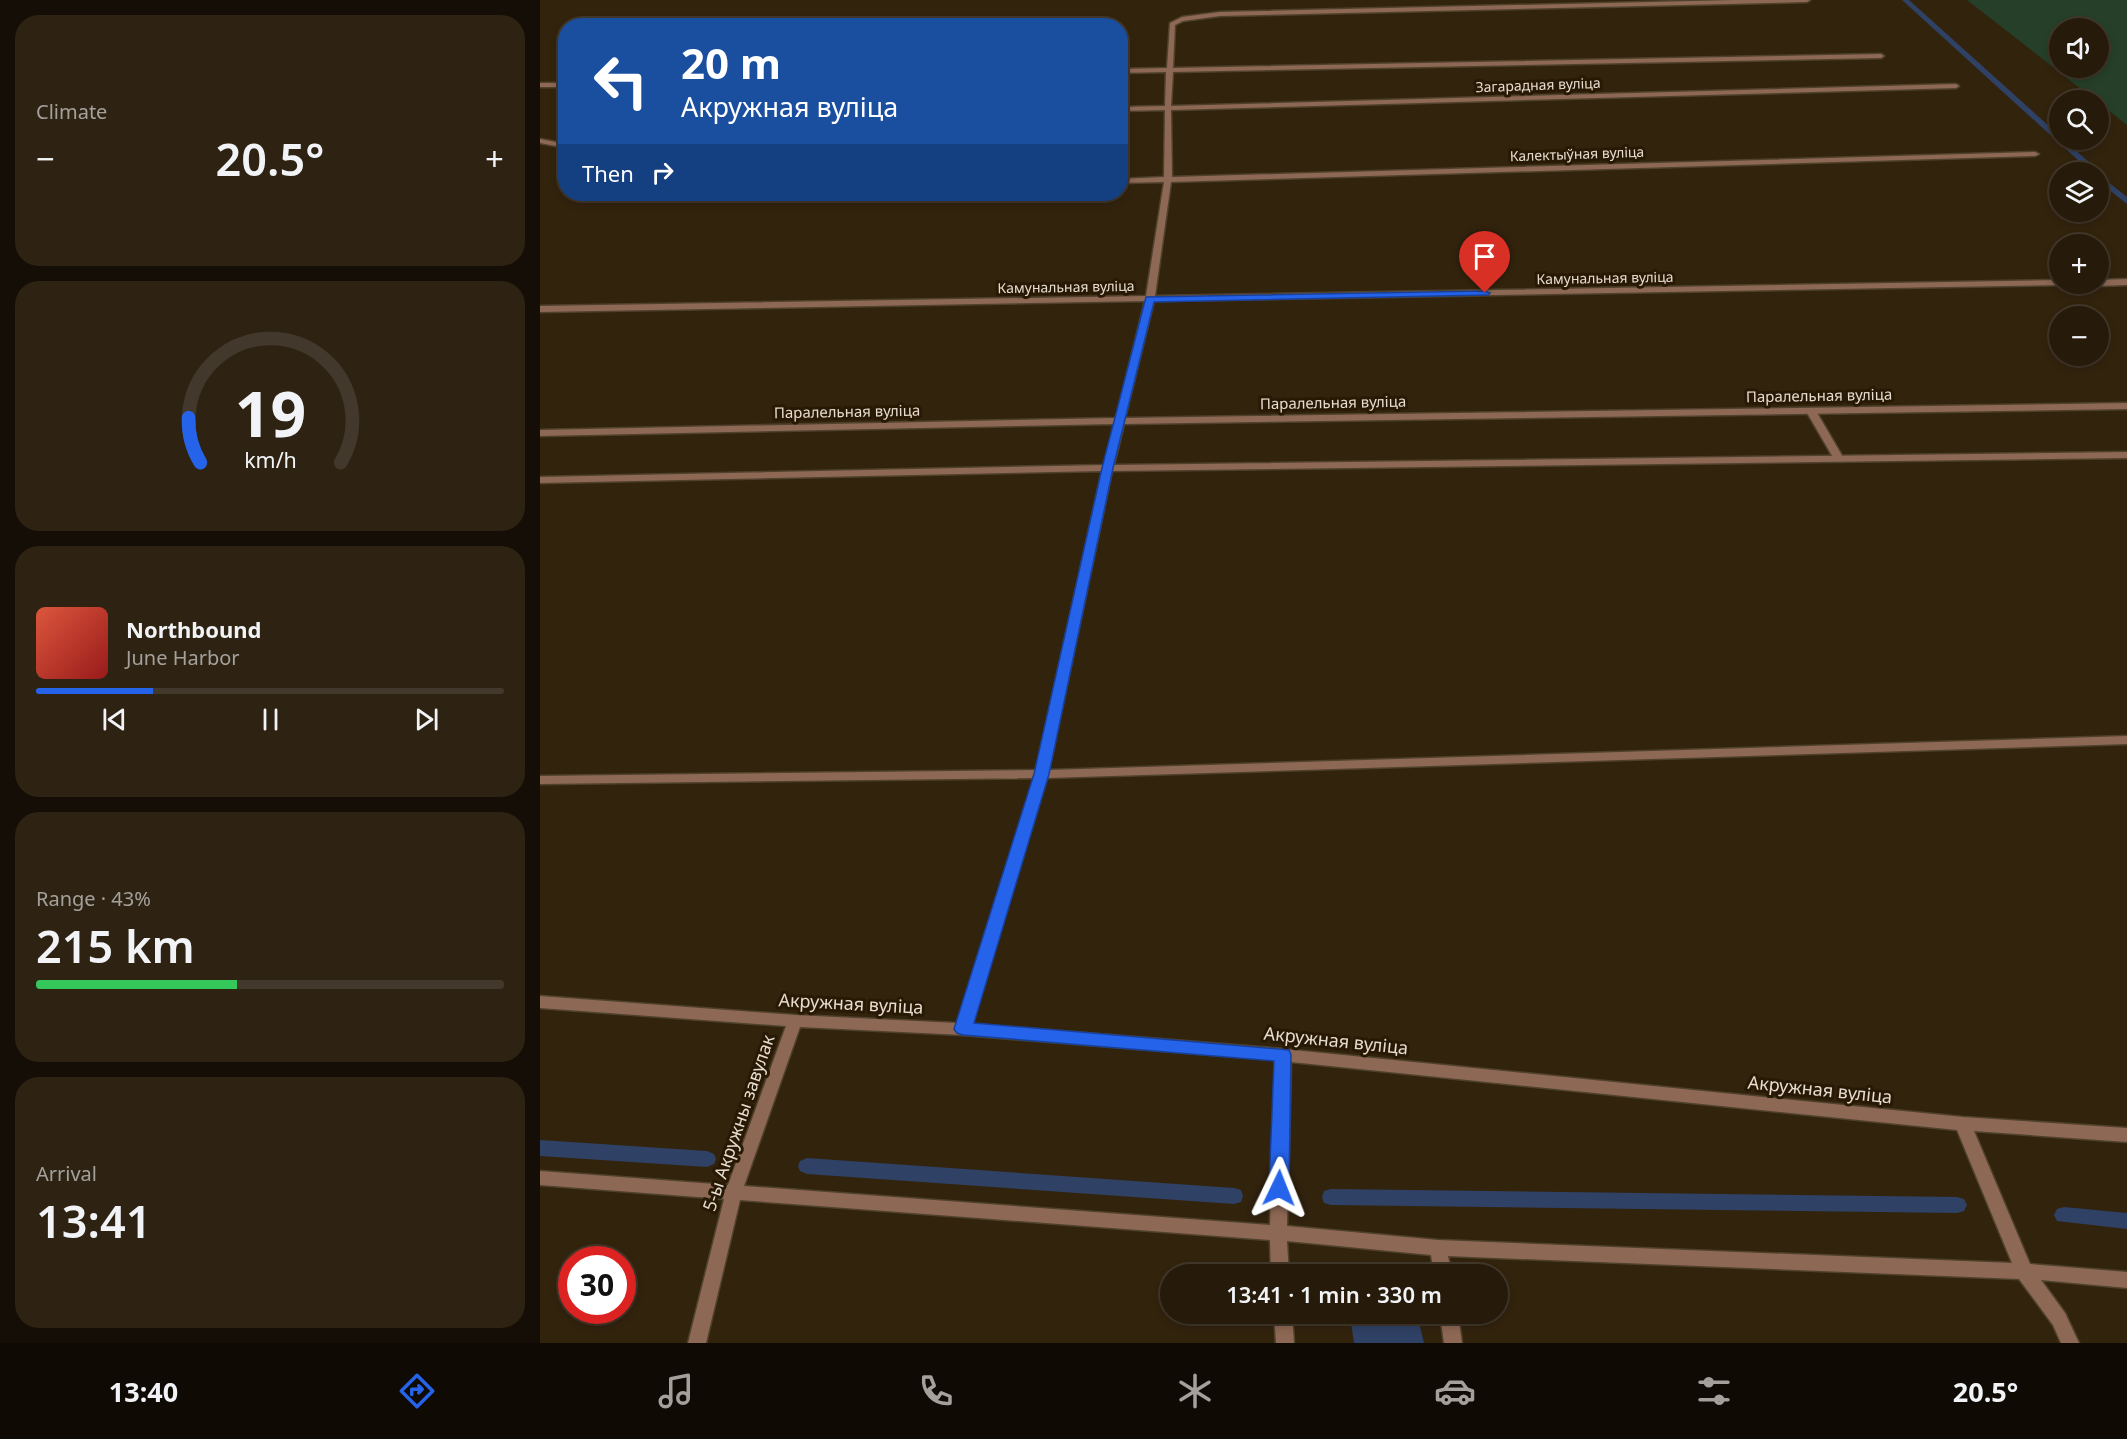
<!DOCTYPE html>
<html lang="en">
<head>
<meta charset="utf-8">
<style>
	:root { --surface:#261a0a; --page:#2e2313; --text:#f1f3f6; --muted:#a4a19c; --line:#42382b; --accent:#2563eb }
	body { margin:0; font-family:"Noto Sans",sans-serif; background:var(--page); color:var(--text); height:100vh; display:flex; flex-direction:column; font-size:22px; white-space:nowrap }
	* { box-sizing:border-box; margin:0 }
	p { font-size:20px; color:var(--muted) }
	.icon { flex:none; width:33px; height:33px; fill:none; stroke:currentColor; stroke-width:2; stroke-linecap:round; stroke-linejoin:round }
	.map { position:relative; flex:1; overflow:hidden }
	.drawer { display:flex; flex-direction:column; gap:15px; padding:15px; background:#150e06; width:540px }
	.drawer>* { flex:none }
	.top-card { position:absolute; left:18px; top:18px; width:570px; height:183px; border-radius:24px; box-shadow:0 3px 9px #0003,0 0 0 2px var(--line); background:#1a4fa0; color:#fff; overflow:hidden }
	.fabs { position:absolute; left:1509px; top:18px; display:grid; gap:12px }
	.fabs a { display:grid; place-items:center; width:60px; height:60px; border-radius:50%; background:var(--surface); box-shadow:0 3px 9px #0003,0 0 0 2px var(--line); font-size:30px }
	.speed { position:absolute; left:18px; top:1246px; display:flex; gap:12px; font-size:30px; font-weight:700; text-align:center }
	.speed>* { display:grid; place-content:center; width:78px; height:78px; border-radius:50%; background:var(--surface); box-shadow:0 3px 9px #0003,0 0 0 2px var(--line); line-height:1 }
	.speed .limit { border:9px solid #d22; background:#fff; color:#111 }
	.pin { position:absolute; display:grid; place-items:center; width:51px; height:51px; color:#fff; margin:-62px -26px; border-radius:50% 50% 50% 0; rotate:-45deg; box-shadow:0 0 6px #0007 }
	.pin .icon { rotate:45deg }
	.me { position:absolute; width:66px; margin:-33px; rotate:2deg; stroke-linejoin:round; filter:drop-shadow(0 0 4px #0008) }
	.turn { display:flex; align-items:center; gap:21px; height:126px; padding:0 24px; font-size:27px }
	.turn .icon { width:78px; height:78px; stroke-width:2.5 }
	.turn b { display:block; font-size:42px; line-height:51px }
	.then { display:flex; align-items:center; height:57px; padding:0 24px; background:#0003; gap:12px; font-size:22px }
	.big { font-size:45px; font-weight:600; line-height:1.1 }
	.drawer .tile { flex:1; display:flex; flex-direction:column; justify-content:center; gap:9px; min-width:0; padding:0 21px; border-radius:24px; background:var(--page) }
	.drawer .dial { align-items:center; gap:0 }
	.dial svg { height:156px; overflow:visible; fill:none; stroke:var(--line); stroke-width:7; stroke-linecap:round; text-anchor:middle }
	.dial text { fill:var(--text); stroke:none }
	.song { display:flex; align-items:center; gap:18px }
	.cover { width:72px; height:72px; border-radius:9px; background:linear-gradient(135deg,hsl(10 70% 55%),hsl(0 70% 35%)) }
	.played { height:6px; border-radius:3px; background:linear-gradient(90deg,var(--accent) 25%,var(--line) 25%) }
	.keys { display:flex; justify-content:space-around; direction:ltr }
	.heat { display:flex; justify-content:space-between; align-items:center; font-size:33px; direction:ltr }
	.charge { height:9px; border-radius:4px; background:linear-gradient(90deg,#34c759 43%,var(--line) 0) }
	.trip { position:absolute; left:620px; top:1264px; width:348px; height:60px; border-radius:30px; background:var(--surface); box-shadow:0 3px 9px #0003,0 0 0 2px var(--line); font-weight:600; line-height:60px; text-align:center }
	.dock { display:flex; height:96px; justify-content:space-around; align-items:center; background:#0f0a04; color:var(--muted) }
	.dock .icon { width:42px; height:42px }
	.dock .selected { color:var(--accent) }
	.dock b { font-size:27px; color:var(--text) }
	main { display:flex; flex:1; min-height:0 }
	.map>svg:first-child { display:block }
</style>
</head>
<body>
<main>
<section class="drawer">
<div class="tile"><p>Climate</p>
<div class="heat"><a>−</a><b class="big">20.5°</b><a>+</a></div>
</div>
<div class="tile dial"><svg viewBox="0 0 100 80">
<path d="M14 69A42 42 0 1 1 86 69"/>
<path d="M14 69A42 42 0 0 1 8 46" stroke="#2563eb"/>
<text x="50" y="56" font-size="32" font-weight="700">19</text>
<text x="50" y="72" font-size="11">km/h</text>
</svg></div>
<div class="tile">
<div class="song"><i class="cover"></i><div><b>Northbound</b><p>June Harbor</p></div></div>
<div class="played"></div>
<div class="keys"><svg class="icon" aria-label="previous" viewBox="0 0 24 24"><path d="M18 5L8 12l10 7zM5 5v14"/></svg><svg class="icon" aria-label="pause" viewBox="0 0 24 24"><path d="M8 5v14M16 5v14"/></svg><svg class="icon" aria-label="next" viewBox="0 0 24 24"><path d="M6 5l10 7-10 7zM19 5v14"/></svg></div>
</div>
<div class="tile"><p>Range · 43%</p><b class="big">215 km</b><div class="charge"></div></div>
<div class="tile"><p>Arrival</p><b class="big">13:41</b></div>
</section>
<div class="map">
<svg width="1587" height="1343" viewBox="0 0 1587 1343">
	<rect width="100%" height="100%" fill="#32230d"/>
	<path fill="#253f28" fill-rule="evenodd" d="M1427 0H1587V125ZM1520 28H1558V68H1520Z"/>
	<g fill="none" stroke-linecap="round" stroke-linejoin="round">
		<g fill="#2f4165" fill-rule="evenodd">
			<polygon points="1362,0 1369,0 1520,136 1520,140 1524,140 1558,170 1559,172 1558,173 1551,172"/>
			<polygon points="1558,174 1587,197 1587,204 1558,181"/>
			<polygon points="0,1140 167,1151 174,1154 176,1159 174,1164 167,1167 0,1156"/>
			<polygon points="267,1158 694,1188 701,1190 703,1196 701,1202 694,1204 267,1174 260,1171 258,1166 260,1161"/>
			<polygon points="791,1189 1417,1197 1424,1199 1427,1205 1424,1211 1417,1213 791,1205 784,1203 782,1197 784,1191"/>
			<polygon points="1524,1207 1587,1213 1587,1229 1517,1221 1514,1215 1517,1209"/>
		</g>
		<polygon fill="#2f4165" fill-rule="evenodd" points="815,1314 877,1314 884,1343 814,1343 811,1322"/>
		<defs>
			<polygon id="service" points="1271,408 1276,411 1304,459 1303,461 1295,461 1294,459 1266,411"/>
			<g id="minor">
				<path d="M1194 0H1270L1267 2 680 16 643 21 635 25 633 68 1341 54 1344 56 1341 58 633 72 631 106 1416 84 1419 86 1416 88 631 110 632 177 1495 152 1499 154 1495 156 631 182 615 296 1520 280V284H1524L1523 285 614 301 585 418 1587 403V409L584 424 574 465 1587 452V458L572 471 509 770 1587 736V744L507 778 432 1024 743 1049 1423 1117 1587 1128V1142L1434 1131 1490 1264 1587 1272V1288L1501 1280 1525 1313 1539 1343H1521L1513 1325 1479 1279 908 1256 912 1275H894L891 1255 747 1241 749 1275H731L730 1240 200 1200 166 1343H148L184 1199 0 1185V1171L188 1185 246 1026 0 1008V996L255 1015 417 1023 494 778 0 784V776L496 770 562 471 0 483V477L564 465 574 424 0 436V430L576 418 605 301 0 312V306L606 296 624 182 580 183V179L624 177 625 110 580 111V107L625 106 626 72 580 73V69L627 68 630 23 642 17 680 12ZM260 1027 423 1035 735 1060 730 1225 204 1186ZM751 1062 1417 1130 1472 1263 898 1240 747 1226Z"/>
				<rect x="0" y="83" width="26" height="4"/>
				<polygon points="0,139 26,144 26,148 0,143"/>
				<polygon points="1587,279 1587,285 1558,286 1554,284 1558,284 1558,280"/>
				<polygon points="734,1314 752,1314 754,1343 736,1343"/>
				<polygon points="900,1314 918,1314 922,1343 904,1343"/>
			</g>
		</defs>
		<use href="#service" stroke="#4f412c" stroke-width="3"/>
		<use href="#minor" stroke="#4f412c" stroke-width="3"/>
		<use href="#service" fill="#8d6854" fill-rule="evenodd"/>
		<use href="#minor" fill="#8d6854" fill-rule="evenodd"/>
	</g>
	<polygon fill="#2563eb" stroke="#184099" stroke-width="1.5" points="945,291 950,293 948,295 614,302 573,468 509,774 434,1023 749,1050 751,1055 749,1188 746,1194 739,1196 732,1194 729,1188 734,1061 423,1035 417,1033 414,1029 494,774 562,468 606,297"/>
	<g text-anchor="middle" stroke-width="6" stroke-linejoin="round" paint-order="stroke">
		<g font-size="14" fill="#e6dccf" stroke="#281904">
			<text transform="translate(998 85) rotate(-2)" y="5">Загарадная вуліца</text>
			<text transform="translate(1037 154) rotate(-2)" y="5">Калектыўная вуліца</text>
			<text transform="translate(1065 278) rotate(-1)" y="5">Камунальная вуліца</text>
			<text transform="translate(526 287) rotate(-1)" y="5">Камунальная вуліца</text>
		</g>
		<g font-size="15" fill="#e6dccf" stroke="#281904">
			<text transform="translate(1279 396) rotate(-1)" y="5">Паралельная вуліца</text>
			<text transform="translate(793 403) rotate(-1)" y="5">Паралельная вуліца</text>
			<text transform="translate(307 412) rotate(-1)" y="5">Паралельная вуліца</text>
		</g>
		<g font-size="18" fill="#e6dccf" stroke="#281904">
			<text transform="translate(311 1004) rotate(3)" y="6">Акружная вуліца</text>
			<text transform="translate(796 1041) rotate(6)" y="6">Акружная вуліца</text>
			<text transform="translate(1280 1090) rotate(6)" y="6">Акружная вуліца</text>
			<text transform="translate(199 1123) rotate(-71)" y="6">5-ы Акружны завулак</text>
		</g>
	</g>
</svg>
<div class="fabs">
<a><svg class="icon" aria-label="sound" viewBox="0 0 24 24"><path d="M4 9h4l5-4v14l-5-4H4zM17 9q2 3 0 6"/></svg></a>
<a><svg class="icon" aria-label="search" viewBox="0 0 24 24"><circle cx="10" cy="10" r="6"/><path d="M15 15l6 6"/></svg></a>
<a><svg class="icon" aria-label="layers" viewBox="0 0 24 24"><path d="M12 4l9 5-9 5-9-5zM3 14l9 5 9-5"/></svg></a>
<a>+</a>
<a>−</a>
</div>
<div class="speed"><div class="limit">30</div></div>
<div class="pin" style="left:945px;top:293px;background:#d93025"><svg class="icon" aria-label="arrive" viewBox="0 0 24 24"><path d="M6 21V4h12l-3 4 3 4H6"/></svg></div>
<svg class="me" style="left:739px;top:1188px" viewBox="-20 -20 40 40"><path d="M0-17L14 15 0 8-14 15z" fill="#2563eb" stroke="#fff" stroke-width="4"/></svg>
<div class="trip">13:41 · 1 min · 330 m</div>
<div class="top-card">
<div class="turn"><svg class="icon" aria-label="left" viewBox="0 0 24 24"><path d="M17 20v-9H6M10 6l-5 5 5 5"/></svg><div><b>20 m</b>Акружная вуліца</div></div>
<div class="then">Then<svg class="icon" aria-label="right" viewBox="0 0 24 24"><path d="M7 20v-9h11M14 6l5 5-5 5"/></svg></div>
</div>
</div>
</main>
<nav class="dock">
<b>13:40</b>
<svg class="icon selected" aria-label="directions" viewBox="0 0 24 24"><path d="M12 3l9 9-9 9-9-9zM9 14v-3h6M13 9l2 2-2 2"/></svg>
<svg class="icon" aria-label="music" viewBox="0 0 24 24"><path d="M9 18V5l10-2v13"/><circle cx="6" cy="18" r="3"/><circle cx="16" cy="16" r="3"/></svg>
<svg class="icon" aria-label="phone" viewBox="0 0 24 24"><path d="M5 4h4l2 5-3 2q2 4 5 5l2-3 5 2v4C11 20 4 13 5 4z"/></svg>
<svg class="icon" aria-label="climate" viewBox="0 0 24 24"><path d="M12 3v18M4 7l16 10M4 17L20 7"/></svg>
<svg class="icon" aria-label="car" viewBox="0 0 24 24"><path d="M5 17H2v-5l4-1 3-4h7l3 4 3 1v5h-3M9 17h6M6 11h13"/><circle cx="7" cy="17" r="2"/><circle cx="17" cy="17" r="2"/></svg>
<svg class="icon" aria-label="filters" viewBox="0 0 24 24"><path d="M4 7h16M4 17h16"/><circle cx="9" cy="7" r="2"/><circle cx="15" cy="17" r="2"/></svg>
<b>20.5°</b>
</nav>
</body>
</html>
